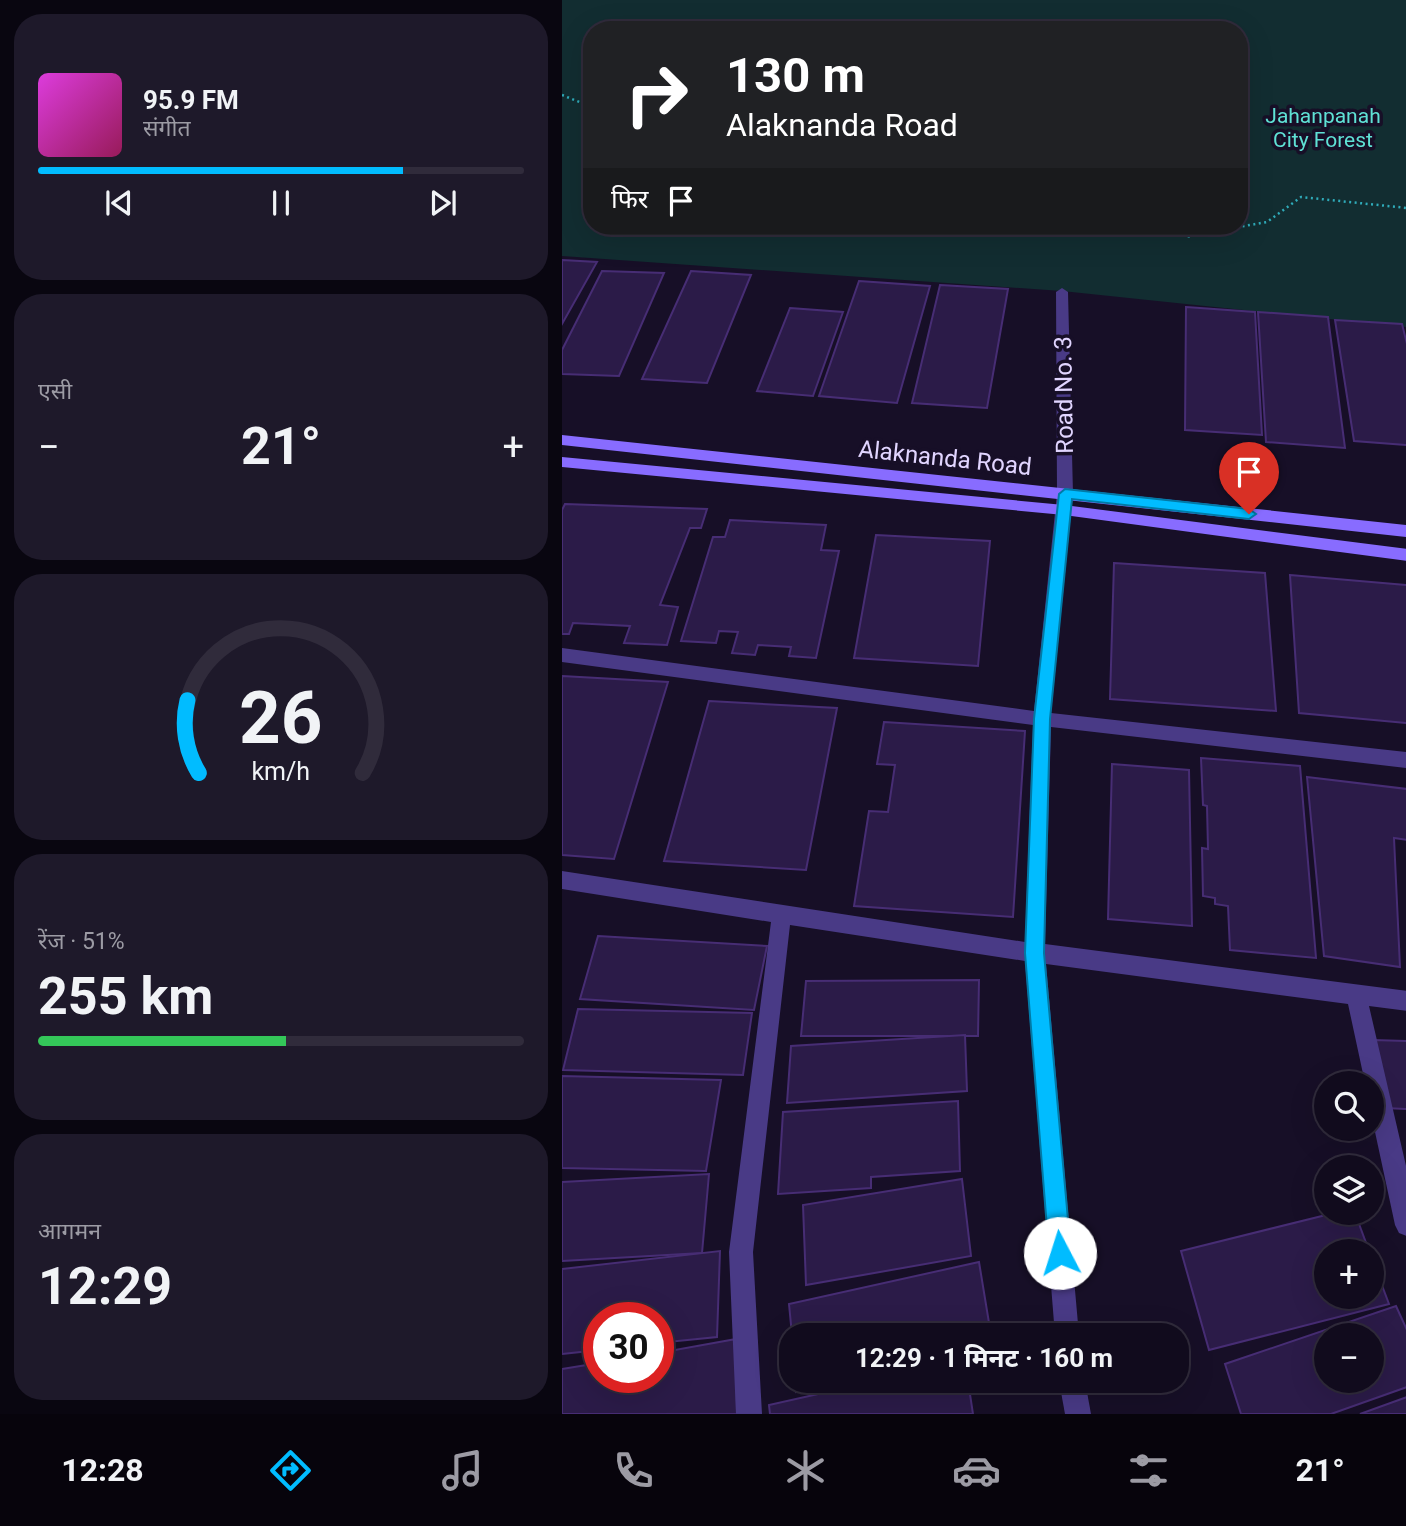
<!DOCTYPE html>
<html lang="hi">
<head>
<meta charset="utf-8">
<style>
	:root { --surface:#110b1d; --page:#1e192a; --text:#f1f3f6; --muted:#9c9ba4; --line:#302b3b; --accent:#01bcff }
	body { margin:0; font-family:Roboto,"Noto Sans Devanagari",sans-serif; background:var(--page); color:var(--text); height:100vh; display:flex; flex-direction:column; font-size:26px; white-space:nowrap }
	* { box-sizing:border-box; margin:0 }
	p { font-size:23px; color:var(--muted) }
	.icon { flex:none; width:38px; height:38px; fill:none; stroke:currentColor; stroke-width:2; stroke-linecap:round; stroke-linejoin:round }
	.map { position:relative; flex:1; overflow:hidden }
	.side { display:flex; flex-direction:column; gap:14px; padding:14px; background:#090610; width:562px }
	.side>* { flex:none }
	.top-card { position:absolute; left:21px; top:21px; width:665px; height:214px; border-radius:28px; box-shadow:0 7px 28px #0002,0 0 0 2px var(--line); background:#202124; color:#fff; overflow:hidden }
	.tools { position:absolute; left:752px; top:1071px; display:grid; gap:14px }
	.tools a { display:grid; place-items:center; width:70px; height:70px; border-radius:50%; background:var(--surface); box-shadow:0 7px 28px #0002,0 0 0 2px var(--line); font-size:35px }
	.speed { position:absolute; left:21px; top:1302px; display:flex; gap:14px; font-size:35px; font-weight:700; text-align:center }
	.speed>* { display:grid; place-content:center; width:91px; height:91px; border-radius:50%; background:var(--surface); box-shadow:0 7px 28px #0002,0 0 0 2px var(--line); line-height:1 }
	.speed .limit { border:10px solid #d22; background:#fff; color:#111 }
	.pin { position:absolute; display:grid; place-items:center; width:60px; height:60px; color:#fff; margin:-72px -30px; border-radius:50% 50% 50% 0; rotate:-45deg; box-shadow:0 0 7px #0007 }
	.pin .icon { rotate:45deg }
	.me { position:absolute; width:77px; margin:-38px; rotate:355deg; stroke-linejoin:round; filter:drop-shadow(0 0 5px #0008) }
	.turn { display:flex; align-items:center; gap:24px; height:147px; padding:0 28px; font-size:32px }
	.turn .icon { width:91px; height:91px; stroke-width:2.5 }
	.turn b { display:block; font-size:49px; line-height:60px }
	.then { display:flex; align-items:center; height:66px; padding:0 28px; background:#0003; gap:14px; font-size:26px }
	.big { font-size:52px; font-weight:700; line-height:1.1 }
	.side .widget { flex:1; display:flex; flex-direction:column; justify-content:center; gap:10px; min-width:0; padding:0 24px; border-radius:28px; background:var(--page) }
	.side .dial { align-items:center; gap:0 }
	.dial svg { height:182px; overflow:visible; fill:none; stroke:var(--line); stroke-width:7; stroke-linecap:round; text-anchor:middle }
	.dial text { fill:var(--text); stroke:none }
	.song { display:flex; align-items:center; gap:21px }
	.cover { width:84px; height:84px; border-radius:10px; background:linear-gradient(135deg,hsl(300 70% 55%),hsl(330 70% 35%)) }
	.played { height:7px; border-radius:4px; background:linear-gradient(90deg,var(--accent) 75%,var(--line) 75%) }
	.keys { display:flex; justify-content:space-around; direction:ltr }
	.heat { display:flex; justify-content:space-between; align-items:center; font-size:38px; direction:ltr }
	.charge { height:10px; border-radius:5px; background:linear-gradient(90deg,#34c759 51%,var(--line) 0) }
	.trip { position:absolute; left:217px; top:1323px; width:410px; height:70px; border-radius:28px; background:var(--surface); box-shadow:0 7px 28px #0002,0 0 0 2px var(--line); font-weight:700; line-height:70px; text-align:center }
	.tab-bar { display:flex; height:112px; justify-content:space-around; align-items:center; background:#07040c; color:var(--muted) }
	.tab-bar .icon { width:49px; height:49px }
	.tab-bar .current { color:var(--accent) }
	.tab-bar b { font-size:32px; color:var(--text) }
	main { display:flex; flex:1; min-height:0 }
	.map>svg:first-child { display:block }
</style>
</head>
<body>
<main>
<section class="side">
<div class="widget">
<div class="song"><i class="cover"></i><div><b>95.9 FM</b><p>संगीत</p></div></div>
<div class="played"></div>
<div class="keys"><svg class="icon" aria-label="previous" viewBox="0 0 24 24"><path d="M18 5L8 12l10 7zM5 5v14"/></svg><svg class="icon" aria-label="pause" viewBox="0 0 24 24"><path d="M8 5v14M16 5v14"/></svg><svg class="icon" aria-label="next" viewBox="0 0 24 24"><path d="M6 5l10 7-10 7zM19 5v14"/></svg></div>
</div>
<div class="widget"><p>एसी</p>
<div class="heat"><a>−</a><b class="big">21°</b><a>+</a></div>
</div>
<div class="widget dial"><svg viewBox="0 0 100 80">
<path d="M14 69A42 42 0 1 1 86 69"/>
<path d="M14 69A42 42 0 0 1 9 37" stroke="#01bcff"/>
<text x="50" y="56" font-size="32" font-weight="700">26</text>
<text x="50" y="72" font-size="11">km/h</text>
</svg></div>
<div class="widget"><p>रेंज · 51%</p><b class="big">255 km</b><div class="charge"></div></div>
<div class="widget"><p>आगमन</p><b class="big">12:29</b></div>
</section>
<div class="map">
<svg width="845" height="1414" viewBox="0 0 845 1414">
	<rect width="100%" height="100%" fill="#170f27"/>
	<path fill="#122d31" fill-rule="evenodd" d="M0 0H844V327L500 291 0 256ZM30 30H677V226H30Z"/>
	<g fill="#2b1b48" stroke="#472d74" stroke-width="2" fill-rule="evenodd">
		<polygon points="0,260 35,262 0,324"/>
		<polygon points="40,271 102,273 57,376 0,374 0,350"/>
		<polygon points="129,271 189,275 145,383 80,379"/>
		<polygon points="297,281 368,286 335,403 257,396"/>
		<polygon points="378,285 446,289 425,408 350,403"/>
		<polygon points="624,307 693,312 700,435 623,430"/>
		<polygon points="228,308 281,312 251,396 195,391"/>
		<polygon points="696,312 766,317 783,448 704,442"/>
		<polygon points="773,320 840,324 845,344 845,445 792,441"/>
		<polygon points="3,504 145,509 139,528 128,528 98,605 116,607 105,645 62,643 68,626 11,623 7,634 0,634 0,510"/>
		<polygon points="168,520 264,525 259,550 277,551 254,658 227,656 229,647 196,645 193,655 170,653 176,632 157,631 154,643 119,641 151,537 163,537"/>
		<polygon points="314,535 428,541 416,666 292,658"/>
		<polygon points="552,563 703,573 714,711 548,699"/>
		<polygon points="728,575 845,585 845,723 737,713"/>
		<polygon points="0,676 106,682 52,859 0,855"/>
		<polygon points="147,701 275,708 244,870 102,861"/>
		<polygon points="322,722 463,731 451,917 292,906 307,811 326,812 333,765 315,764"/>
		<polygon points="639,758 738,766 754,958 668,950 666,906 653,904 653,898 641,896 640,848 646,849 645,806 641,805"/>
		<polygon points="550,764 627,770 630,926 546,919"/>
		<polygon points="745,777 845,789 845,840 832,838 838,967 762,956"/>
		<polygon points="36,936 205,946 192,1010 18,999"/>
		<polygon points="417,980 416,1036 239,1036 244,981"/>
		<polygon points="16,1009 190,1013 181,1075 1,1070"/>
		<polygon points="403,1035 405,1091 225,1103 229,1046"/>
		<polygon points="811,1040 845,1041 845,1109 822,1108"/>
		<polygon points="0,1076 159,1080 144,1171 0,1168"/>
		<polygon points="396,1101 398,1171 309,1177 309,1188 216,1194 221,1112"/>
		<polygon points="147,1174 140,1253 0,1261 0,1182"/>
		<polygon points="400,1179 409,1256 244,1285 241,1205"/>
		<polygon points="772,1213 793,1213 807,1251 765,1251 765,1297 810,1297 810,1259 827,1304 647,1350 619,1251"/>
		<polygon points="158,1251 155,1337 96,1343 96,1318 37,1318 37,1350 0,1354 0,1269"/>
		<polygon points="417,1262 429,1335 230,1335 227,1304"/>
		<path d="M834 1306 845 1330V1387L769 1414H679L663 1364ZM765 1335H810V1381H765Z"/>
		<polygon points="174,1339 175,1414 0,1414 0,1369 37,1363 37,1377 96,1377 96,1353"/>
		<polygon points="233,1381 284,1381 234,1392"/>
		<polygon points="314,1381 406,1381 411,1414 208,1414 207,1405"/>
		<polygon points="845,1397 845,1414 798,1414"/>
	</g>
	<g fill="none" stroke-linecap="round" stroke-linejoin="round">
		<g stroke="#2fabb9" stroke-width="2.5" stroke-dasharray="2 3.5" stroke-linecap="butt">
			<polyline points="0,95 30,107"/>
			<polyline points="600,226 617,232"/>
			<polyline points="648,232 705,222 739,197 845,208"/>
		</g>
		<polyline stroke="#2fabb9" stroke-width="3.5" stroke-dasharray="2.5 4.5" stroke-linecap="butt" points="612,230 627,236 658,230"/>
		<g fill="#493a86" fill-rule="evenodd">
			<polygon points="500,288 506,292 511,494 489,713 845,752 845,768 489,727 483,944 845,991 845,1011 807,1006 845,1170 845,1236 837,1233 833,1225 810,1118 810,1083 803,1083 786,1004 484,964 517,1335 493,1335 463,961 228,925 191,1252 200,1414 174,1414 167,1252 209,922 0,889 0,871 463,942 471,725 0,662 0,648 472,711 495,494 494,292"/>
			<polygon points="497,1381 523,1381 529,1414 503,1414"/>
		</g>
		<g fill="#886cff" fill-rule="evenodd">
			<polygon points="0,435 845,525 845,537 0,445"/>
			<polygon points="0,457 502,505 845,549 845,561 502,515 0,467"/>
		</g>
	</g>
	<polygon fill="#01bcff" stroke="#017aa6" stroke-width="2" points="503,489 687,509 694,514 687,519 510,499 488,719 482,953 509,1253 506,1261 498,1264 490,1261 487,1253 463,953 472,719 497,494"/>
	<g text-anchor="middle" stroke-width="7" stroke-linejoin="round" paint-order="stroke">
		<g font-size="21" fill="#5fe1d5" stroke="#170f27">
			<text x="761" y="123">Jahanpanah<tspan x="761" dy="24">City Forest</tspan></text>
		</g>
		<g font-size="24" fill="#e1d5ff" stroke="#170f27">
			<text transform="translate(502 395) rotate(-91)" y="8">Road No. 3</text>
			<text transform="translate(383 458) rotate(6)" y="8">Alaknanda Road</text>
		</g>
	</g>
</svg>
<div class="tools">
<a><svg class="icon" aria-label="search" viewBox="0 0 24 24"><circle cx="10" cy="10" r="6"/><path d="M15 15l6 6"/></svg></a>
<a><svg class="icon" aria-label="layers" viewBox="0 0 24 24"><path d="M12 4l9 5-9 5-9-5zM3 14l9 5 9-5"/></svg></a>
<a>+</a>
<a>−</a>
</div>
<div class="speed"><div class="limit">30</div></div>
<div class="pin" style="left:687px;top:514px;background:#d93025"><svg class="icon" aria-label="arrive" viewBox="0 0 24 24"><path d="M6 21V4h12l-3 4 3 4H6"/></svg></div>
<svg class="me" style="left:498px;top:1253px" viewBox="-20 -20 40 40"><circle r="19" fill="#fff"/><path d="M0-13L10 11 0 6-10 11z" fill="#01bcff"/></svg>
<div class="trip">12:29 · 1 मिनट · 160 m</div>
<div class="top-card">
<div class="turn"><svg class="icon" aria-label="right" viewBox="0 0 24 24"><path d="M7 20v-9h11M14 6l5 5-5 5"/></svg><div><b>130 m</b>Alaknanda Road</div></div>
<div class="then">फिर<svg class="icon" aria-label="arrive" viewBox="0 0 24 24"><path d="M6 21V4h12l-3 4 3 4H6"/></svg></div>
</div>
</div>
</main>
<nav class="tab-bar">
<b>12:28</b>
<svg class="icon current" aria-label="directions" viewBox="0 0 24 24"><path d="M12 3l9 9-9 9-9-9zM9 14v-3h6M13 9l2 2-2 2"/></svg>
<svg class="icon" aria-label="music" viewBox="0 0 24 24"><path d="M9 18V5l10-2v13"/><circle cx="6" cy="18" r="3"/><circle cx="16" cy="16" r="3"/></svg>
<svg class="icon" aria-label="phone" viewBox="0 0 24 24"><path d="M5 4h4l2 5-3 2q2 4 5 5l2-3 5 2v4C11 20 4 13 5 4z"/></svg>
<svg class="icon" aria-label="climate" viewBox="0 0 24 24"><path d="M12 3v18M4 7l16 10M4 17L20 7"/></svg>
<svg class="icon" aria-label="car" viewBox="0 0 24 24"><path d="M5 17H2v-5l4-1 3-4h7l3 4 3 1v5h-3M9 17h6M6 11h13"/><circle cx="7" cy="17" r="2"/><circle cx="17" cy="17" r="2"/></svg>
<svg class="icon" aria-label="filters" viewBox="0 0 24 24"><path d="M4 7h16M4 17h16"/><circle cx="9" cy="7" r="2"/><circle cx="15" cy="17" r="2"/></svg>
<b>21°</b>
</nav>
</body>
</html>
